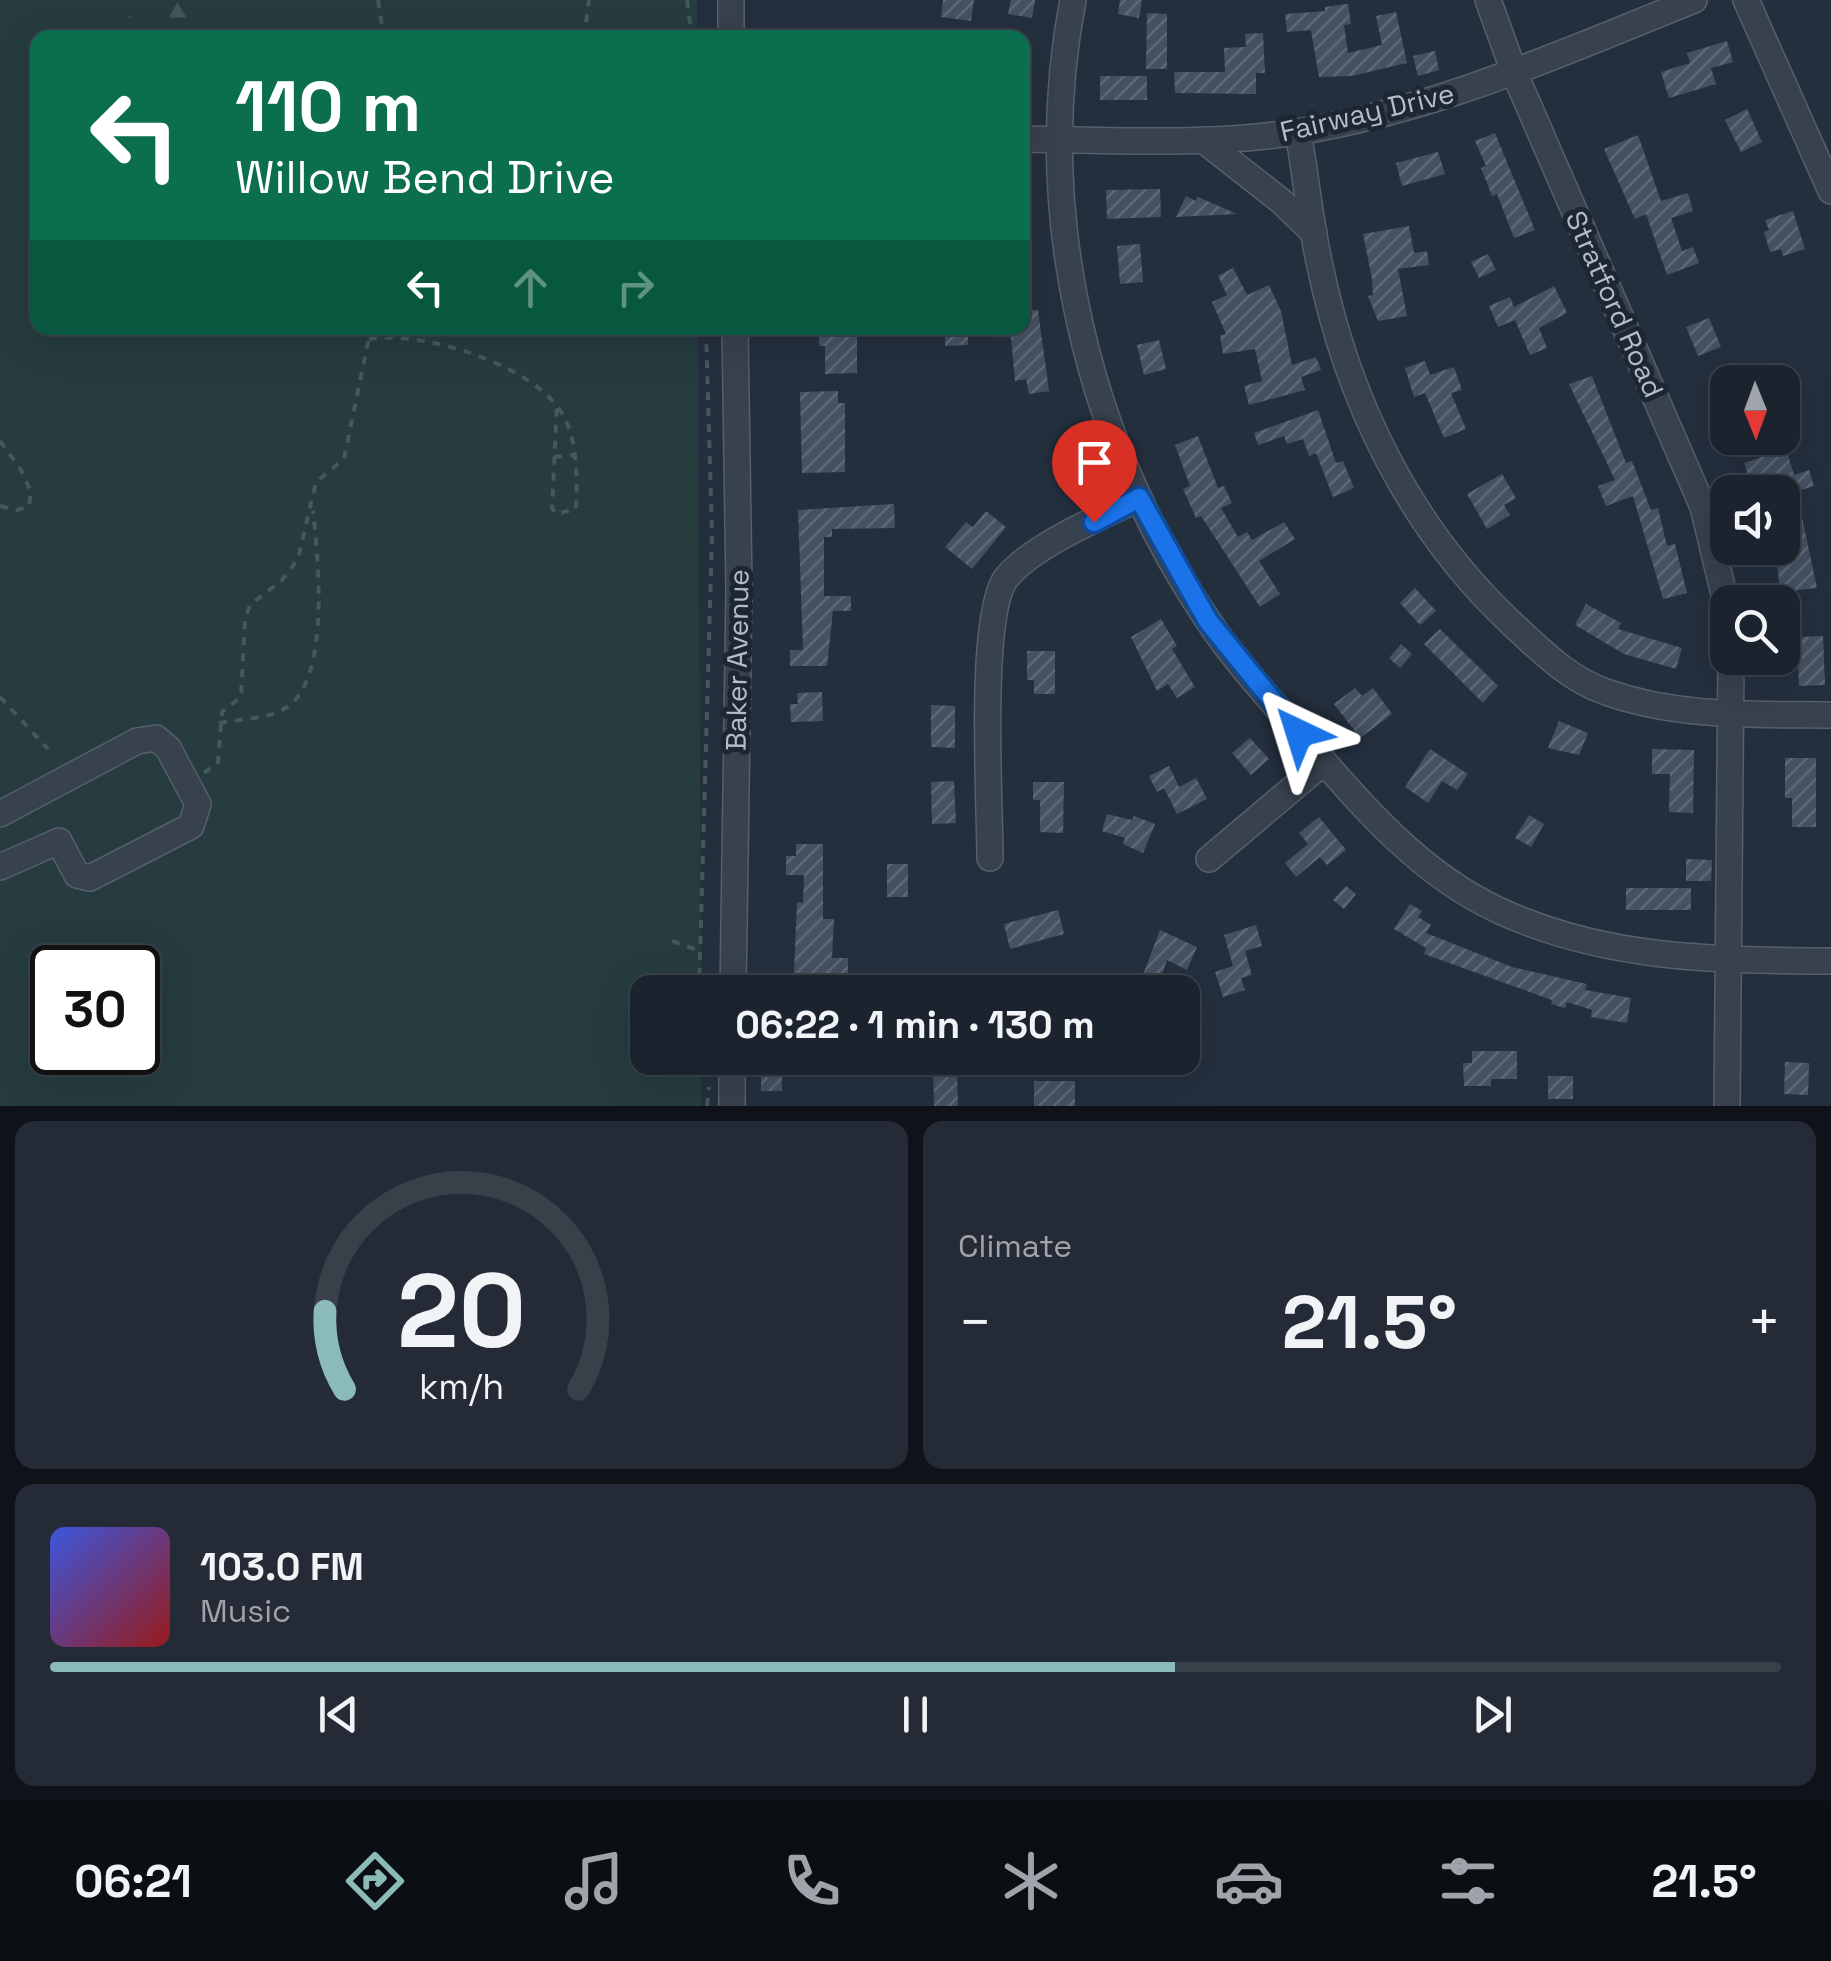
<!DOCTYPE html>
<html lang="en">
<head>
<meta charset="utf-8">
<style>
	:root { --surface:#1b232e; --page:#242b36; --text:#f1f3f6; --muted:#a0a4aa; --line:#39404a; --accent:#8bbbb9 }
	body { margin:0; font-family:"Space Grotesk",sans-serif; background:var(--page); color:var(--text); height:100vh; display:flex; flex-direction:column; font-size:38px; white-space:nowrap }
	* { box-sizing:border-box; margin:0 }
	p { font-size:32px; color:var(--muted) }
	.icon { flex:none; width:55px; height:55px; fill:none; stroke:currentColor; stroke-width:2; stroke-linecap:round; stroke-linejoin:round }
	.map { position:relative; height:1106px; overflow:hidden }
	.side { display:flex; flex-direction:column; gap:15px; padding:15px; background:#0f1319; flex:1 }
	.side>* { flex:none }
	.banner { position:absolute; left:30px; top:30px; width:1000px; height:305px; border-radius:20px; box-shadow:0 10px 40px #0002,0 0 0 2px var(--line); background:#0b6e4f; color:#fff; overflow:hidden }
	.needle { width:65px; rotate:179deg }
	.controls { position:absolute; left:1710px; top:365px; display:grid; gap:20px }
	.controls a { display:grid; place-items:center; width:90px; height:90px; border-radius:20px; background:var(--surface); box-shadow:0 10px 40px #0002,0 0 0 2px var(--line); font-size:50px }
	.speed { position:absolute; left:30px; top:945px; display:flex; gap:20px; font-size:50px; font-weight:700; text-align:center }
	.speed>* { display:grid; place-content:center; width:130px; height:130px; border-radius:50%; background:var(--surface); box-shadow:0 10px 40px #0002,0 0 0 2px var(--line); line-height:1 }
	.speed .limit { border:5px solid #111; border-radius:15px; background:#fff; color:#111 }
	.pin { position:absolute; display:grid; place-items:center; width:85px; height:85px; color:#fff; margin:-102px -42px; border-radius:50% 50% 50% 0; rotate:-45deg; box-shadow:0 0 10px #0007 }
	.pin .icon { rotate:45deg }
	.me { position:absolute; width:110px; margin:-55px; rotate:319deg; stroke-linejoin:round; filter:drop-shadow(0 0 8px #0008) }
	.turn { display:flex; align-items:center; gap:35px; height:210px; padding:0 40px; font-size:45px }
	.turn .icon { width:130px; height:130px; stroke-width:2.5 }
	.turn b { display:block; font-size:70px; line-height:85px }
	.lanes { display:flex; align-items:center; height:95px; padding:0 40px; background:#0003; justify-content:center; gap:50px; direction:ltr }
	.lanes .off { opacity:.35 }
	.big { font-size:75px; font-weight:700; line-height:1.1 }
	.side .card { flex:1; display:flex; flex-direction:column; justify-content:center; gap:15px; min-width:0; padding:0 35px; border-radius:20px; background:var(--page) }
	.side .dial { align-items:center; gap:0 }
	.dial svg { height:260px; overflow:visible; fill:none; stroke:var(--line); stroke-width:7; stroke-linecap:round; text-anchor:middle }
	.dial text { fill:var(--text); stroke:none }
	.song { display:flex; align-items:center; gap:30px }
	.cover { width:120px; height:120px; border-radius:15px; background:linear-gradient(135deg,hsl(230 70% 55%),hsl(0 70% 35%)) }
	.played { height:10px; border-radius:5px; background:linear-gradient(90deg,var(--accent) 65%,var(--line) 65%) }
	.keys { display:flex; justify-content:space-around; direction:ltr }
	.heat { display:flex; justify-content:space-between; align-items:center; font-size:55px; direction:ltr }
	.side .tiles { flex:1; display:grid; gap:15px; grid-template-columns:1fr 1fr }
	.card:last-child { grid-column:span 2 }
	.trip { position:absolute; left:630px; top:975px; width:570px; height:100px; border-radius:20px; background:var(--surface); box-shadow:0 10px 40px #0002,0 0 0 2px var(--line); font-weight:700; line-height:100px; text-align:center }
	.tab-bar { display:flex; height:160px; justify-content:space-around; align-items:center; background:#0b0e12; color:var(--muted) }
	.tab-bar .icon { width:70px; height:70px }
	.tab-bar .on { color:var(--accent) }
	.tab-bar b { font-size:45px; color:var(--text) }
	.map>svg:first-child { display:block }
</style>
</head>
<body>
<div class="map">
<svg width="1831" height="1106" viewBox="0 0 1831 1106">
	<defs>
		<pattern id="forest-firs" width="22" height="20" patternUnits="userSpaceOnUse" patternTransform="scale(2.5)"><rect width="22" height="20" fill="#263c3f"/><path d="M5 1l3.5 6h-7zM16 11l3.5 6h-7z" fill="#435659"/></pattern>
		<pattern id="building-hatch" width="6" height="6" patternUnits="userSpaceOnUse" patternTransform="scale(2.5)"><rect width="6" height="6" fill="#455162"/><path d="M-1 1l2-2M0 6l6-6M5 7l2-2" fill="none" stroke="#5d6877"/></pattern>
	</defs>
	<rect width="100%" height="100%" fill="#242f3e"/>
	<path fill="#263c3f" fill-rule="evenodd" d="M0 0H697V37L38 38V328H698L701 992H648V1058H701V1106H0ZM52 968H138V1052H52Z"/>
	<polygon fill="url(#forest-firs)" points="137,0 226,0 216,37 134,37 125,25"/>
	<g fill="url(#building-hatch)">
		<polygon points="943,0 974,0 971,21 941,17"/>
		<polygon points="1011,0 1035,0 1032,18 1008,14"/>
		<polygon points="1120,0 1142,0 1139,18 1118,14"/>
		<polygon points="1348,4 1351,24 1344,25 1348,53 1382,45 1376,16 1396,12 1407,63 1352,76 1319,77 1311,30 1287,32 1285,14 1325,11 1325,7"/>
		<polygon points="1147,13 1167,14 1167,69 1146,69"/>
		<polygon points="1263,33 1265,73 1256,73 1256,94 1175,93 1174,72 1225,72 1224,48 1246,47 1245,34"/>
		<polygon points="1727,41 1733,62 1711,68 1716,84 1669,98 1661,72 1690,63 1687,53"/>
		<polygon points="1435,51 1439,70 1418,76 1413,56"/>
		<rect x="1100" y="76" width="47" height="24"/>
		<polygon points="1747,109 1762,142 1741,152 1725,120"/>
		<polygon points="1495,133 1535,230 1514,238 1497,194 1492,196 1481,168 1486,166 1475,141"/>
		<polygon points="1638,135 1661,201 1688,193 1693,211 1671,218 1682,251 1693,247 1699,263 1667,275 1646,214 1635,219 1604,149"/>
		<polygon points="1438,152 1445,174 1402,186 1396,163"/>
		<polygon points="1160,189 1161,217 1107,219 1106,190"/>
		<polygon points="1186,196 1196,201 1198,197 1237,214 1176,217"/>
		<polygon points="1793,211 1805,249 1783,256 1781,249 1770,252 1764,232 1769,230 1765,220"/>
		<polygon points="1409,226 1414,253 1427,251 1429,265 1398,269 1407,316 1378,321 1368,296 1373,295 1372,279 1363,234"/>
		<polygon points="1140,244 1143,282 1120,284 1117,246"/>
		<polygon points="1488,254 1496,270 1479,278 1471,262"/>
		<polygon points="1233,268 1247,295 1269,285 1281,311 1292,365 1316,357 1321,370 1301,377 1305,390 1249,405 1244,386 1262,381 1255,349 1223,354 1220,335 1226,334 1212,302 1227,295 1218,276"/>
		<polygon points="1554,286 1567,313 1539,328 1547,348 1530,355 1515,320 1498,327 1489,306 1510,297 1514,307"/>
		<polygon points="1038,310 1049,391 1029,394 1026,379 1015,381 1010,328 1022,328 1022,311"/>
		<polygon points="1709,318 1721,347 1698,356 1686,327"/>
		<polygon points="945,328 968,328 968,345 945,346"/>
		<polygon points="819,329 857,329 857,373 825,374 825,346 819,346"/>
		<polygon points="1159,340 1166,369 1144,375 1137,345"/>
		<polygon points="1425,361 1430,375 1454,367 1462,390 1451,393 1466,429 1444,438 1425,393 1414,397 1405,368"/>
		<polygon points="1766,366 1773,382 1726,382 1726,381"/>
		<polygon points="1592,376 1626,463 1632,461 1651,510 1658,508 1667,546 1675,544 1687,593 1663,599 1633,496 1606,506 1598,486 1615,480 1569,384"/>
		<polygon points="838,391 838,403 845,403 845,472 802,473 800,392"/>
		<polygon points="1318,410 1336,463 1343,461 1354,488 1333,497 1316,453 1309,456 1303,439 1287,444 1284,436 1258,445 1254,433"/>
		<polygon points="1198,436 1218,488 1224,486 1232,503 1221,508 1238,537 1247,532 1252,540 1284,522 1295,539 1259,561 1280,594 1260,607 1201,516 1196,518 1183,489 1190,486 1175,445"/>
		<polygon points="1786,449 1794,475 1809,470 1814,486 1782,496 1782,485 1754,492 1744,463"/>
		<polygon points="1502,474 1516,498 1504,505 1510,515 1487,529 1467,494"/>
		<polygon points="894,504 895,528 832,529 832,537 824,537 824,596 851,596 851,611 833,611 827,666 790,666 790,650 803,650 798,510"/>
		<polygon points="986,511 1006,527 972,569 945,547 966,522 973,527"/>
		<polygon points="1802,517 1817,588 1780,592 1777,562 1782,561 1782,521"/>
		<polygon points="1415,588 1436,611 1420,625 1400,603"/>
		<polygon points="1586,604 1621,623 1618,629 1682,648 1676,669 1624,654 1575,625"/>
		<polygon points="1161,619 1177,646 1172,649 1195,687 1177,698 1168,684 1157,691 1131,637"/>
		<polygon points="1440,629 1498,686 1483,703 1424,644"/>
		<polygon points="1823,636 1825,685 1799,686 1797,637"/>
		<polygon points="1401,644 1412,654 1400,668 1389,658"/>
		<polygon points="1027,651 1055,651 1055,694 1034,694 1034,680 1027,680"/>
		<polygon points="1355,688 1362,696 1373,688 1392,714 1360,738 1334,704"/>
		<polygon points="822,692 823,721 791,722 790,704 798,704 797,693"/>
		<polygon points="931,705 955,706 955,748 931,747"/>
		<polygon points="1559,721 1588,733 1579,755 1548,748"/>
		<polygon points="1250,738 1269,759 1251,775 1232,753"/>
		<polygon points="1430,749 1468,774 1457,790 1442,781 1428,803 1405,787"/>
		<polygon points="1652,749 1694,750 1693,813 1669,812 1670,774 1652,774"/>
		<polygon points="1785,758 1816,758 1816,827 1792,827 1792,798 1785,798"/>
		<polygon points="1169,766 1179,787 1196,778 1207,799 1177,814 1164,788 1157,792 1149,776"/>
		<polygon points="954,781 956,823 932,824 931,782"/>
		<polygon points="1033,782 1064,782 1063,833 1040,832 1040,800 1033,800"/>
		<polygon points="1107,814 1132,820 1134,816 1155,824 1143,853 1123,844 1125,838 1102,831"/>
		<polygon points="1529,815 1544,824 1531,847 1515,838"/>
		<polygon points="1319,817 1346,850 1327,865 1320,857 1296,877 1285,863 1308,844 1299,833"/>
		<polygon points="796,844 823,844 823,919 834,919 832,958 848,958 848,976 822,976 821,992 793,992 797,902 803,903 804,875 786,875 786,856 796,856"/>
		<polygon points="1686,859 1712,860 1711,881 1686,881"/>
		<rect x="887" y="864" width="21" height="33"/>
		<polygon points="1346,886 1356,894 1344,909 1333,900"/>
		<rect x="1626" y="888" width="65" height="22"/>
		<polygon points="1410,904 1422,911 1418,917 1431,925 1426,933 1512,967 1587,984 1585,990 1631,998 1627,1023 1591,1017 1592,1010 1567,1002 1565,1008 1551,1004 1552,1000 1424,954 1426,948 1394,929"/>
		<polygon points="1058,910 1064,934 1010,949 1004,924"/>
		<polygon points="1256,925 1262,946 1245,951 1252,975 1241,978 1245,990 1223,997 1215,972 1233,966 1224,935"/>
		<polygon points="1160,930 1197,947 1187,970 1167,960 1158,986 1141,980"/>
		<polygon points="1472,1051 1517,1051 1517,1079 1491,1079 1491,1086 1464,1086 1463,1063 1472,1063"/>
		<rect x="761" y="1058" width="21" height="33"/>
		<polygon points="1785,1062 1809,1063 1808,1095 1784,1094"/>
		<polygon points="933,1068 957,1068 958,1106 934,1106"/>
		<rect x="1548" y="1076" width="25" height="23"/>
		<rect x="1034" y="1081" width="41" height="25"/>
	</g>
	<g fill="none" stroke-linecap="round" stroke-linejoin="round">
		<defs>
			<g id="minor">
				<polyline points="731,0 731,38"/>
				<path d="M1073 0C1032 213 1087 440 1207 619 1236 663 1273 702 1307 742 1363 807 1419 873 1498 910 1605 960 1716 960 1831 961"/>
				<polyline points="1488,0 1514,72 1703,507 1728,611"/>
				<polyline points="1746,0 1831,191"/>
				<path d="M1298 132C1306 176 1310 222 1320 266 1348 401 1409 526 1509 621 1538 648 1568 679 1606 692 1680 718 1754 714 1831 715"/>
				<path d="M1022 139C1114 140 1206 146 1297 132 1436 110 1564 52 1694 0"/>
				<polyline points="1203,140 1281,201 1314,233"/>
				<polyline points="0,814 137,741 156,738 168,748 198,804 191,826 90,878 77,875 59,841 0,867"/>
				<path d="M990 858C990 804 978 612 1007 577 1035 544 1100 518 1139 498"/>
				<polyline points="1209,859 1324,762"/>
				<polyline points="733,992 739,589 735,328"/>
				<polyline points="732,1106 732,1058"/>
				<polyline points="1727,1106 1731,658"/>
			</g>
		</defs>
		<use href="#minor" stroke="#565f6c" stroke-width="28"/>
		<g stroke="#44595c" stroke-width="4" stroke-dasharray="8 8" stroke-linecap="butt">
			<polyline points="378,0 384,38"/>
			<polyline points="687,0 692,38"/>
			<polyline points="584,38 589,0"/>
			<path d="M369 339C422 330 539 366 564 417 578 444 577 480 576 509L556 514 552 508 557 404"/>
			<polyline points="0,441 21,470 31,492 29,506 17,510 0,506"/>
			<polyline points="554,457 574,455"/>
			<polyline points="0,697 48,749"/>
			<path d="M219 723C239 719 270 719 287 707 331 678 318 556 313 511"/>
			<polyline points="204,773 218,762 222,712 241,697 245,619 250,605 282,580 298,559 316,482 344,459 371,328"/>
			<polyline points="672,941 700,951"/>
			<polyline points="699,992 712,535 706,328"/>
			<polyline points="707,1106 709,1087"/>
		</g>
		<use href="#minor" stroke="#38414e" stroke-width="25"/>
	</g>
	<g fill="none" stroke-linecap="round" stroke-linejoin="round">
		<defs>
			<polyline id="route" points="1094,522 1139,498 1208,621 1299,733"/>
		</defs>
		<use href="#route" stroke="#114b97" stroke-width="25"/>
		<use href="#route" stroke="#1a73e8" stroke-width="18"/>
	</g>
	<g text-anchor="middle" stroke-width="10" stroke-linejoin="round" paint-order="stroke">
		<g font-size="28" fill="#b4bcc9" stroke="#1d2633">
			<text transform="translate(1367 112) rotate(-13)" y="10">Fairway Drive</text>
			<text transform="translate(1615 304) rotate(66)" y="10">Stratford Road</text>
			<text transform="translate(737 660) rotate(-89)" y="10">Baker Avenue</text>
		</g>
	</g>
</svg>
<div class="controls">
<a><svg class="needle" viewBox="-14 -14 28 28"><path d="M0-13l5 13h-10z" fill="#e53935"/><path d="M0 13l5-13h-10z" fill="#a0a4aa"/></svg></a>
<a><svg class="icon" aria-label="sound" viewBox="0 0 24 24"><path d="M4 9h4l5-4v14l-5-4H4zM17 9q2 3 0 6"/></svg></a>
<a><svg class="icon" aria-label="search" viewBox="0 0 24 24"><circle cx="10" cy="10" r="6"/><path d="M15 15l6 6"/></svg></a>
</div>
<div class="speed"><div class="limit">30</div></div>
<div class="pin" style="left:1094px;top:522px;background:#d93025"><svg class="icon" aria-label="arrive" viewBox="0 0 24 24"><path d="M6 21V4h12l-3 4 3 4H6"/></svg></div>
<svg class="me" style="left:1299px;top:733px" viewBox="-20 -20 40 40"><path d="M0-17L14 15 0 8-14 15z" fill="#1a73e8" stroke="#fff" stroke-width="4"/></svg>
<div class="trip">06:22 · 1 min · 130 m</div>
<div class="banner">
<div class="turn"><svg class="icon" aria-label="left" viewBox="0 0 24 24"><path d="M17 20v-9H6M10 6l-5 5 5 5"/></svg><div><b>110 m</b>Willow Bend Drive</div></div>
<div class="lanes"><svg class="icon" aria-label="left" viewBox="0 0 24 24"><path d="M17 20v-9H6M10 6l-5 5 5 5"/></svg><svg class="icon off" aria-label="ahead" viewBox="0 0 24 24"><path d="M12 20V5M6 11l6-6 6 6"/></svg><svg class="icon off" aria-label="right" viewBox="0 0 24 24"><path d="M7 20v-9h11M14 6l5 5-5 5"/></svg></div>
</div>
</div>
<section class="side">
<div class="tiles">
<div class="card dial"><svg viewBox="0 0 100 80">
<path d="M14 69A42 42 0 1 1 86 69"/>
<path d="M14 69A42 42 0 0 1 8 45" stroke="#8bbbb9"/>
<text x="50" y="56" font-size="32" font-weight="700">20</text>
<text x="50" y="72" font-size="11">km/h</text>
</svg></div>
<div class="card"><p>Climate</p>
<div class="heat"><a>−</a><b class="big">21.5°</b><a>+</a></div>
</div>
<div class="card">
<div class="song"><i class="cover"></i><div><b>103.0 FM</b><p>Music</p></div></div>
<div class="played"></div>
<div class="keys"><svg class="icon" aria-label="previous" viewBox="0 0 24 24"><path d="M18 5L8 12l10 7zM5 5v14"/></svg><svg class="icon" aria-label="pause" viewBox="0 0 24 24"><path d="M8 5v14M16 5v14"/></svg><svg class="icon" aria-label="next" viewBox="0 0 24 24"><path d="M6 5l10 7-10 7zM19 5v14"/></svg></div>
</div>
</div>
</section>
<nav class="tab-bar">
<b>06:21</b>
<svg class="icon on" aria-label="directions" viewBox="0 0 24 24"><path d="M12 3l9 9-9 9-9-9zM9 14v-3h6M13 9l2 2-2 2"/></svg>
<svg class="icon" aria-label="music" viewBox="0 0 24 24"><path d="M9 18V5l10-2v13"/><circle cx="6" cy="18" r="3"/><circle cx="16" cy="16" r="3"/></svg>
<svg class="icon" aria-label="phone" viewBox="0 0 24 24"><path d="M5 4h4l2 5-3 2q2 4 5 5l2-3 5 2v4C11 20 4 13 5 4z"/></svg>
<svg class="icon" aria-label="climate" viewBox="0 0 24 24"><path d="M12 3v18M4 7l16 10M4 17L20 7"/></svg>
<svg class="icon" aria-label="car" viewBox="0 0 24 24"><path d="M5 17H2v-5l4-1 3-4h7l3 4 3 1v5h-3M9 17h6M6 11h13"/><circle cx="7" cy="17" r="2"/><circle cx="17" cy="17" r="2"/></svg>
<svg class="icon" aria-label="filters" viewBox="0 0 24 24"><path d="M4 7h16M4 17h16"/><circle cx="9" cy="7" r="2"/><circle cx="15" cy="17" r="2"/></svg>
<b>21.5°</b>
</nav>
</body>
</html>
